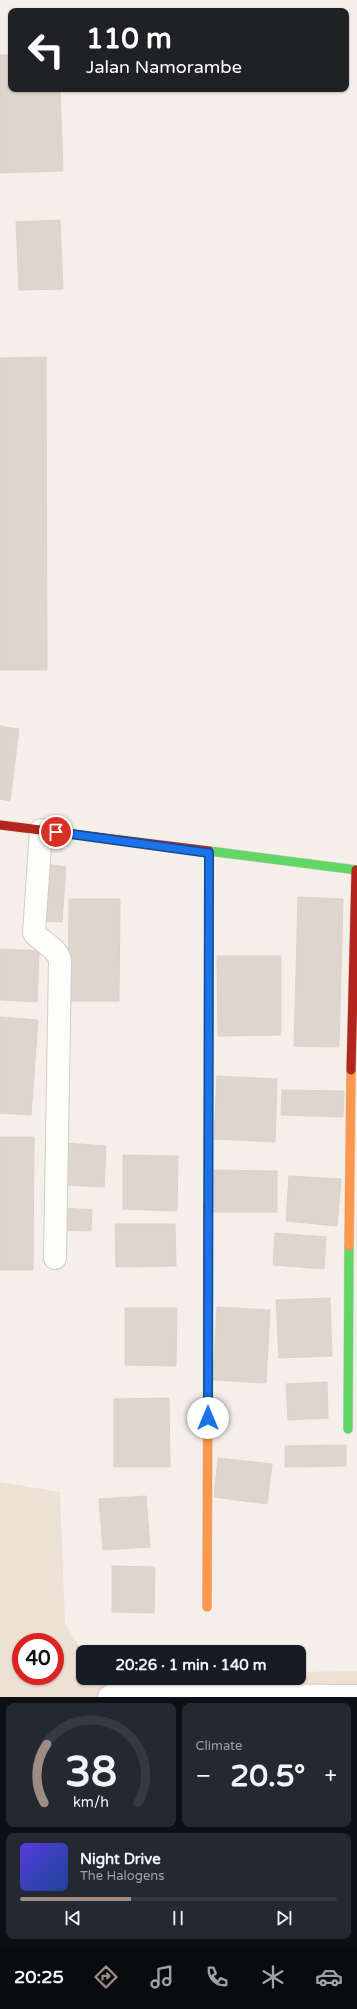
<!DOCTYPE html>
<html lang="en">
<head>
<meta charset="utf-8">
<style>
	:root { --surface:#171b24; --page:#242831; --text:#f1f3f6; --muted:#9ea1a6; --line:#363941; --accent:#9d8c83 }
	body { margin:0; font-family:"Varela Round",sans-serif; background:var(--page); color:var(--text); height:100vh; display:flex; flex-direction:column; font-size:15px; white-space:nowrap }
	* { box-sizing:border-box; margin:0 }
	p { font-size:13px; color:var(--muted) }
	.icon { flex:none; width:22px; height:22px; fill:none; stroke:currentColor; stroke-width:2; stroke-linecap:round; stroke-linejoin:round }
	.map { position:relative; height:1697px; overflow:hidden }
	.side { display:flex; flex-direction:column; gap:6px; padding:6px; background:#0d0f14; flex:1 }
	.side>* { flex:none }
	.guide { position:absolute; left:8px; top:8px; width:341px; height:84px; border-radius:8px; box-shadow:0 1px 3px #0004; background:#202124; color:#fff; overflow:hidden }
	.speed { position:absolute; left:12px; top:1633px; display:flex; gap:8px; font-size:20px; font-weight:700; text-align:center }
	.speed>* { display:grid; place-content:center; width:52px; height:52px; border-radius:50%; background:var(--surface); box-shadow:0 1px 3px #0004; line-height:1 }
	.speed .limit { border:6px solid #d22; background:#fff; color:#111 }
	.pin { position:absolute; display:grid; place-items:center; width:34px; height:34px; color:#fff; margin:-17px; border:2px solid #fff; border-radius:50%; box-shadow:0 1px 4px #0007 }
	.me { position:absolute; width:44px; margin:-22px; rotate:0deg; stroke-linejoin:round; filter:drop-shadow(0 0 3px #0008) }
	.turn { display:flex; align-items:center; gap:14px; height:84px; padding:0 12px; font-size:18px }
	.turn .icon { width:52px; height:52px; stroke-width:2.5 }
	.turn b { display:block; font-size:28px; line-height:34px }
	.big { font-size:30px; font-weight:800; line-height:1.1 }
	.side .tile { flex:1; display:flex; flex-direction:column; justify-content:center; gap:6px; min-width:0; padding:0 14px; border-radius:8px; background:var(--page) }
	.side .dial { align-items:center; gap:0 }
	.dial svg { height:104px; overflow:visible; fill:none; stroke:var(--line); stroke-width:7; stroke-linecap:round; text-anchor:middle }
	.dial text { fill:var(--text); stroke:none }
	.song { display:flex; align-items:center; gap:12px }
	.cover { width:48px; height:48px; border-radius:6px; background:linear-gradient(135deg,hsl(250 70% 55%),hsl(220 70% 35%)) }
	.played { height:4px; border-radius:2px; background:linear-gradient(90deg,var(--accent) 35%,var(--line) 35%) }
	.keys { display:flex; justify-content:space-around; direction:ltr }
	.heat { display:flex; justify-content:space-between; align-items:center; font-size:22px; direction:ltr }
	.side .tiles { flex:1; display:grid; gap:6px; grid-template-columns:1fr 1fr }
	.tile:last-child { grid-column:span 2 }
	.trip { position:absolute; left:76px; top:1645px; width:230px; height:40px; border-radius:8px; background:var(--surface); box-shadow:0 1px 3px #0004; font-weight:800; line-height:40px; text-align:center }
	.tabs { display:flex; height:64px; justify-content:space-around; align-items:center; background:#090b0e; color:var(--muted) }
	.tabs .icon { width:28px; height:28px }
	.tabs .current { color:var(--accent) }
	.tabs b { font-size:18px; color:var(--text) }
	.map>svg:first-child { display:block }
</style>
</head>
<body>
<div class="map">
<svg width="357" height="1697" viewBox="0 0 357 1697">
	<rect width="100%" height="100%" fill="#f4efe8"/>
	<path fill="#ede1d6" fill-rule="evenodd" d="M0 1482 60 1492 65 1624 83 1652V1678H299V1672L357 1671V1697H0ZM21 1642H55V1676H21Z"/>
	<g fill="#ddd5ce" stroke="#dcd2cb">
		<polygon points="0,55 11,55 11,89 60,89 63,171 0,173"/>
		<polygon points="60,220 63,289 19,290 16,222"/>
		<polygon points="46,357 47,670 0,670 0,358"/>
		<polygon points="0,726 19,729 10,801 0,799"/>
		<polygon points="46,864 66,867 62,922 41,921"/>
		<polygon points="298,897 343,899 339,1047 294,1046"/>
		<polygon points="69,899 120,899 119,1001 68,1001"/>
		<polygon points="0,949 39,951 37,1002 0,1000"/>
		<polygon points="217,956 281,956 281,1035 218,1036"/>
		<polygon points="0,1017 38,1020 31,1115 0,1113"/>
		<polygon points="217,1076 277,1079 275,1142 214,1139"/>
		<polygon points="282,1090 344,1091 343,1117 281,1115"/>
		<polygon points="0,1137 34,1137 33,1270 0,1270"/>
		<polygon points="66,1143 106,1146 104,1187 64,1185"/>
		<polygon points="123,1155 178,1156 177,1211 123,1209"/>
		<polygon points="213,1170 277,1171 277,1212 213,1212"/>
		<polygon points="289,1176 341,1179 337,1226 286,1221"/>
		<polygon points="64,1208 92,1210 91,1231 64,1230"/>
		<polygon points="115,1224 175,1224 176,1266 116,1267"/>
		<polygon points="275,1233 326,1237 324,1269 273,1265"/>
		<polygon points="330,1298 332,1356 279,1358 276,1300"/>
		<polygon points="217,1307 270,1310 266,1383 213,1380"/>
		<polygon points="125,1308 177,1308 176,1366 125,1365"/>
		<polygon points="327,1382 328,1418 288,1420 286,1384"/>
		<polygon points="169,1398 170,1467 114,1467 114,1399"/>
		<polygon points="346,1445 346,1466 285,1467 285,1446"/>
		<polygon points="218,1458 272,1464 267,1504 214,1497"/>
		<polygon points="146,1496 150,1547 103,1550 99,1499"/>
		<polygon points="112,1566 155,1567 154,1613 112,1612"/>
	</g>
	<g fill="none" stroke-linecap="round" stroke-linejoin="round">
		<defs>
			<g id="street">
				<path d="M41 830 34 933C42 943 56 946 60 960L55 1258"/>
				<polyline points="109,1697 120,1692 208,1695 357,1696"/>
			</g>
			<g id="fast">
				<polyline points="209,851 357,870"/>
				<polyline points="208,1205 209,957"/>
				<polyline points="348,1429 349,1246"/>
			</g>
			<g id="slow">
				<polyline points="209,957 209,853"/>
				<polyline points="349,1246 351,1070"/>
				<polyline points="207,1607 208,1357"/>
			</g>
			<g id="jam">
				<polyline points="0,825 209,851"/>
				<polyline points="351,1070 356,870"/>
				<polyline points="208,1357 208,1205"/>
			</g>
		</defs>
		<use href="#street" stroke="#d3ccc6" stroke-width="24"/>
		<use href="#fast" stroke="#d2cbc4" stroke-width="10"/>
		<use href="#slow" stroke="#d2cbc4" stroke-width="10"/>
		<use href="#jam" stroke="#d2cbc4" stroke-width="10"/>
		<use href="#street" stroke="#fdfdfc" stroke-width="22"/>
		<use href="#fast" stroke="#63d668" stroke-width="9"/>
		<use href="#slow" stroke="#ff974d" stroke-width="9"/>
		<use href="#jam" stroke="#b3261e" stroke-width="9"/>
	</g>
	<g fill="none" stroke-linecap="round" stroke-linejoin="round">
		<defs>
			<polyline id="route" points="56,832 209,853 208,1418"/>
		</defs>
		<use href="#route" stroke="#114b97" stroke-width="10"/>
		<use href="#route" stroke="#1a73e8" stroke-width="7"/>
	</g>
</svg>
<div class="speed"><div class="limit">40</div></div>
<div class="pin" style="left:56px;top:832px;background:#d93025"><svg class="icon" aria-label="arrive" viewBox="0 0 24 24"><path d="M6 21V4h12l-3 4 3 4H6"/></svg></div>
<svg class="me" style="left:208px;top:1418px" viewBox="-20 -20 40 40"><circle r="19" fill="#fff"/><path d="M0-13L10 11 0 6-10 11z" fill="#1a73e8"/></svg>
<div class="trip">20:26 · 1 min · 140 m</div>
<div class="guide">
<div class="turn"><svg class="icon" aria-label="left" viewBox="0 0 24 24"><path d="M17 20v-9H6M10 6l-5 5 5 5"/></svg><div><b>110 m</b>Jalan Namorambe</div></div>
</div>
</div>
<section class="side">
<div class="tiles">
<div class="tile dial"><svg viewBox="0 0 100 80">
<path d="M14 69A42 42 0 1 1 86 69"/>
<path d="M14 69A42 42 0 0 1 16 24" stroke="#9d8c83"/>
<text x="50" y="56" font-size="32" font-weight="700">38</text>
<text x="50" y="72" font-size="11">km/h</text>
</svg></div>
<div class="tile"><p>Climate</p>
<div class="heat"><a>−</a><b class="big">20.5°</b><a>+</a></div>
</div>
<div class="tile">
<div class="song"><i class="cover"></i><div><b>Night Drive</b><p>The Halogens</p></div></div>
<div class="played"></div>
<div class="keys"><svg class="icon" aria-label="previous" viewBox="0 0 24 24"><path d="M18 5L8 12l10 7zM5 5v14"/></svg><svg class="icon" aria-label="pause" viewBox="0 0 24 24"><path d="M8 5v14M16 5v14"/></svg><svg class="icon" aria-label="next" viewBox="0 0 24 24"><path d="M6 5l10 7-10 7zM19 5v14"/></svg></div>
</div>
</div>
</section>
<nav class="tabs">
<b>20:25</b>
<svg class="icon current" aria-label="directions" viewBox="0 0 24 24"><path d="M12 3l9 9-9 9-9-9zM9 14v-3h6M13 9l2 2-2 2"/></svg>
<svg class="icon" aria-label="music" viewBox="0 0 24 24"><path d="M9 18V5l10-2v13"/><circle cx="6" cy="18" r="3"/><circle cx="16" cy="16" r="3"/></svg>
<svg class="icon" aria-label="phone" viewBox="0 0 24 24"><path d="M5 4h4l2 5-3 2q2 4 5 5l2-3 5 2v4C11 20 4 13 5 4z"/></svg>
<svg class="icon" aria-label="climate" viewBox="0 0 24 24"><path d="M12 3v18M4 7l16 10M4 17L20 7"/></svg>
<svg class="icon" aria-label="car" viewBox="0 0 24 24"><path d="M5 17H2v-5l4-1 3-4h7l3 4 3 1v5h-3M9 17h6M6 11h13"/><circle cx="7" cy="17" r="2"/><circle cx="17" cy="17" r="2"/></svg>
</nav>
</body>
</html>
